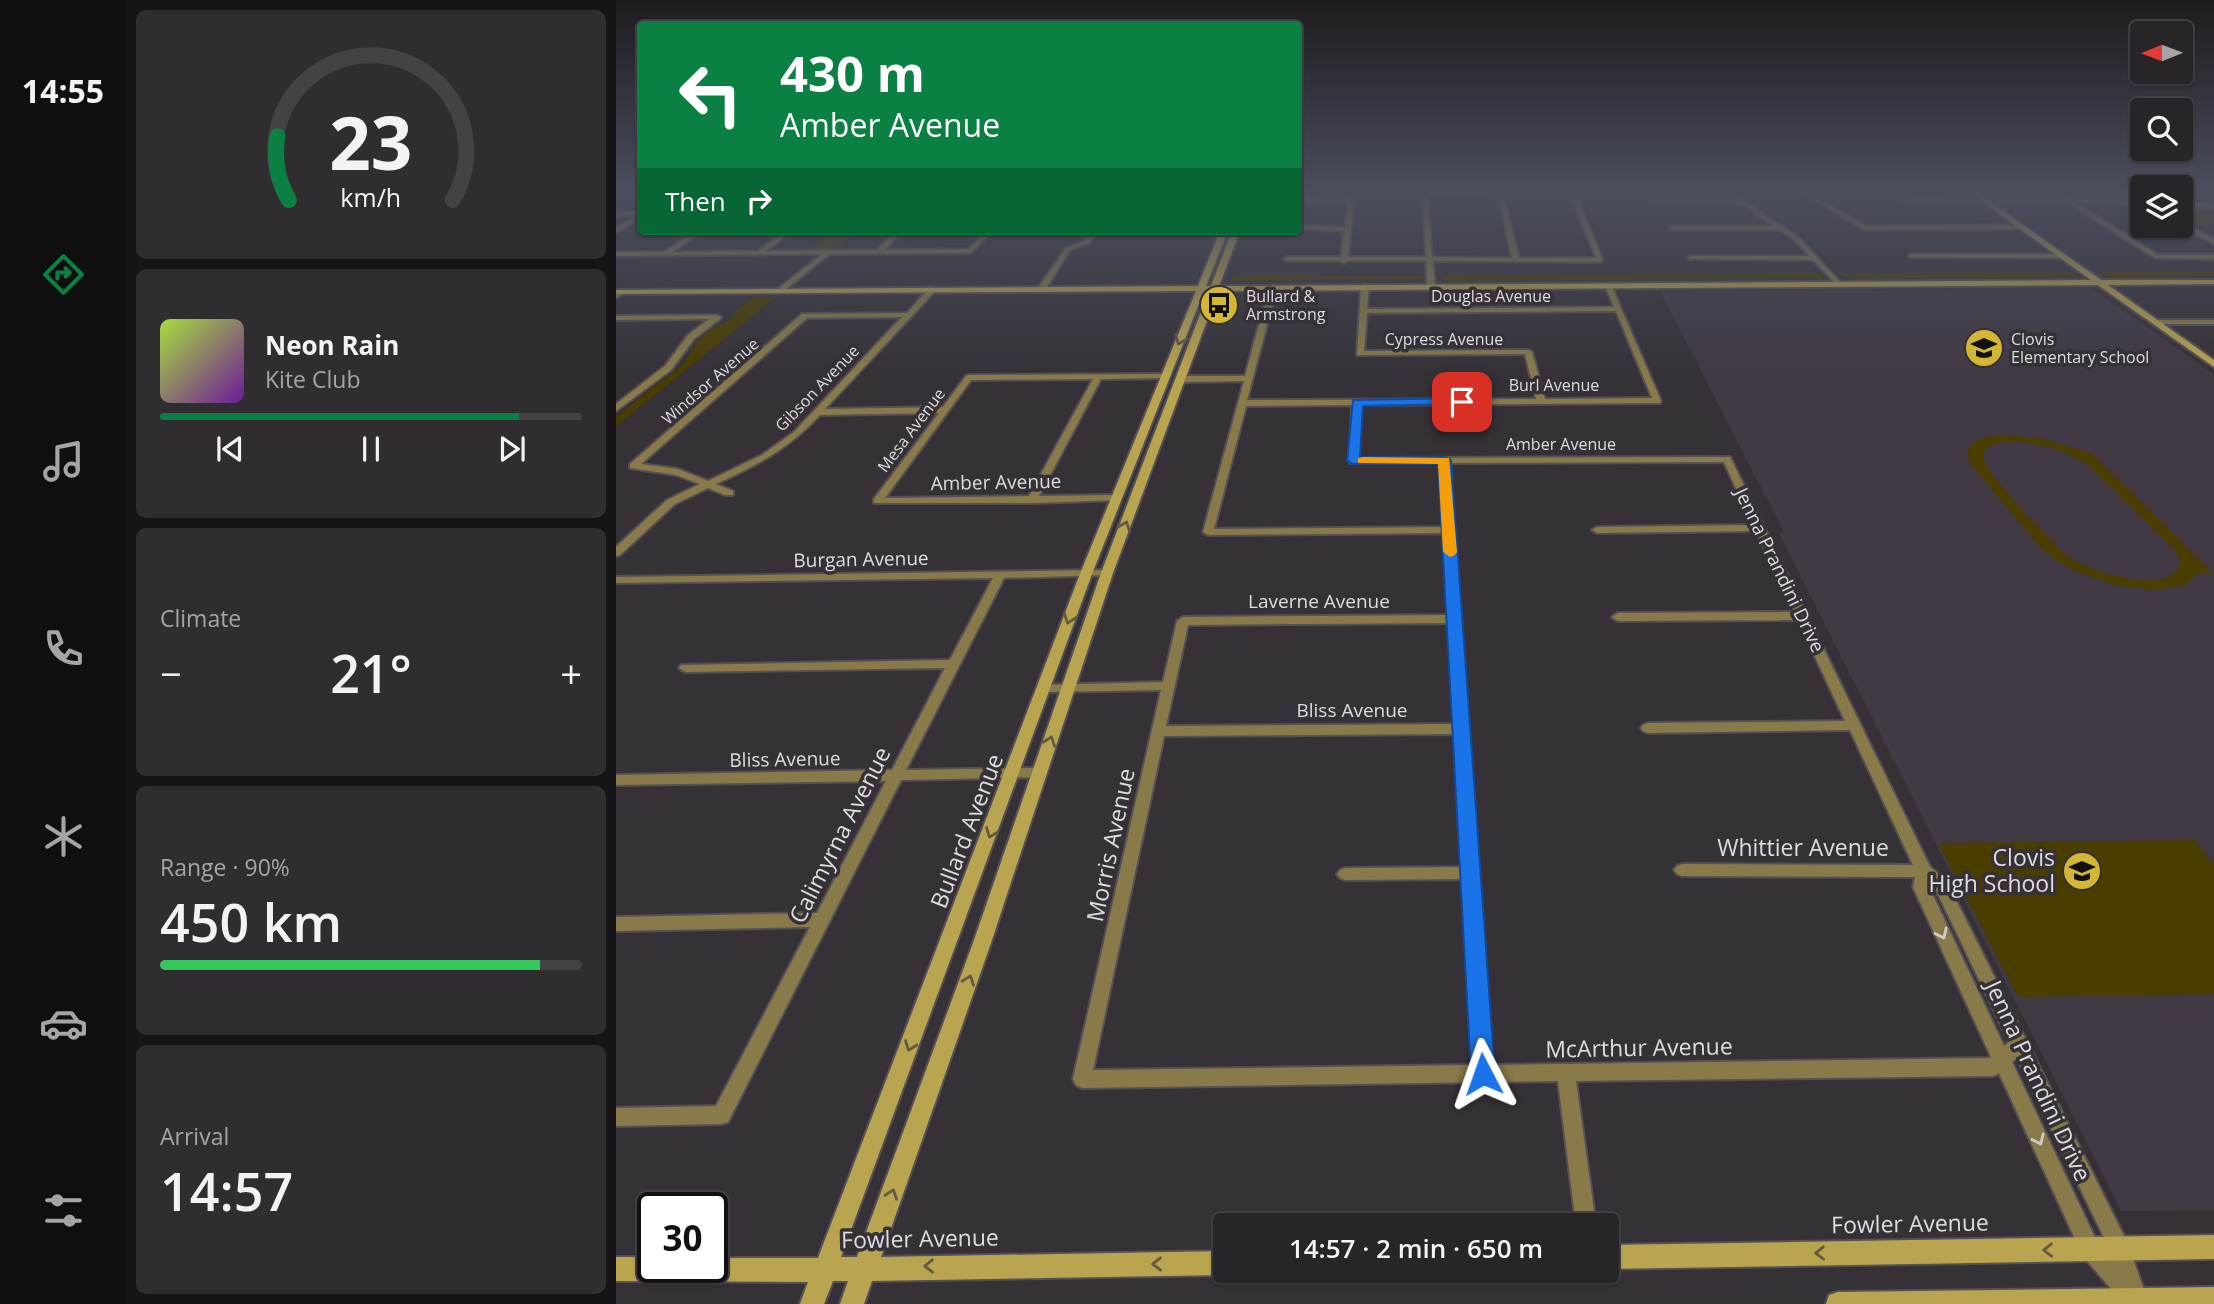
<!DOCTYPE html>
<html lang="en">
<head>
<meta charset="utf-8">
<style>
	:root { --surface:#282529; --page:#302d31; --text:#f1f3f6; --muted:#a5a5a8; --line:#444246; --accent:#0b8043 }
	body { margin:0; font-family:"Open Sans",sans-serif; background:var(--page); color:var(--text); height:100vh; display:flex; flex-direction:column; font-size:26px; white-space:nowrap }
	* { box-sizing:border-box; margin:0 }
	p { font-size:23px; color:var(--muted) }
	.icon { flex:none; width:38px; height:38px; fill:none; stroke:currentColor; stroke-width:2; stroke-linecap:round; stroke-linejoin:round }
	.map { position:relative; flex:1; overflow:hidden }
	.sheet { display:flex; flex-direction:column; gap:10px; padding:10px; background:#161417; width:490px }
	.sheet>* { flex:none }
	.hud { position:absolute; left:21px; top:21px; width:665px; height:214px; border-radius:7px; box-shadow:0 2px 5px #0004,0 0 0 2px var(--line); background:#0b8043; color:#fff; overflow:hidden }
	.needle { width:46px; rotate:269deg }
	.buttons { position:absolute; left:1514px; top:21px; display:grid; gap:14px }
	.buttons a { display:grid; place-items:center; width:63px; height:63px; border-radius:7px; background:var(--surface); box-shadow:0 2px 5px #0004,0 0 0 2px var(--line); font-size:35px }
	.speed { position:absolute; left:21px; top:1192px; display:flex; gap:14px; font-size:35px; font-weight:700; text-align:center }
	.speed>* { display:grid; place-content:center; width:91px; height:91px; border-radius:50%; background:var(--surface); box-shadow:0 2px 5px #0004,0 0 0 2px var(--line); line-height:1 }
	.speed .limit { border:4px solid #111; border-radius:10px; background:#fff; color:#111 }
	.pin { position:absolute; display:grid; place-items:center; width:60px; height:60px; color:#fff; margin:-30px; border-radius:14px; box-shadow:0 4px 10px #0006 }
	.me { position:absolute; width:77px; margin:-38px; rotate:356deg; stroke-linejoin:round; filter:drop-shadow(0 0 5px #0008) }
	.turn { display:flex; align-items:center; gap:24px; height:147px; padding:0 28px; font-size:32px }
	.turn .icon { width:91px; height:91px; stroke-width:2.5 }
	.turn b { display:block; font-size:49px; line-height:60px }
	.then { display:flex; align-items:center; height:66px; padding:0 28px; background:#0003; gap:14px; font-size:26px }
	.big { font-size:52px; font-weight:600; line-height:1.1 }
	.sheet .tile { flex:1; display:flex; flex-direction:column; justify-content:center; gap:10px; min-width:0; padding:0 24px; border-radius:10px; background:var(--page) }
	.sheet .dial { align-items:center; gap:0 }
	.dial svg { height:182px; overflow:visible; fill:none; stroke:var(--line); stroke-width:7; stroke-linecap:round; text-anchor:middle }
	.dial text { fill:var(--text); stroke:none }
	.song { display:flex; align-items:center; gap:21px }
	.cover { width:84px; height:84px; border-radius:10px; background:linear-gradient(135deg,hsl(80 70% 55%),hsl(280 70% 35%)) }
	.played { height:7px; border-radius:4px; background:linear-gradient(90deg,var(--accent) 85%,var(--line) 85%) }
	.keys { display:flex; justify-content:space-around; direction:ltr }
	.heat { display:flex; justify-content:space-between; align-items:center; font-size:38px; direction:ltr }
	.charge { height:10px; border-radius:5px; background:linear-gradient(90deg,#34c759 90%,var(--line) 0) }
	.trip { position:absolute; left:597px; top:1213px; width:406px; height:70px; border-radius:7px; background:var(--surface); box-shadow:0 2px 5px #0004,0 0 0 2px var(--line); font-weight:600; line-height:70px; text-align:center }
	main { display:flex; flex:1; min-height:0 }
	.tabs { display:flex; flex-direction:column; width:126px; justify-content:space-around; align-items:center; background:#100f10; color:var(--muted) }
	.tabs .icon { width:49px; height:49px }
	.tabs .active { color:var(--accent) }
	.tabs b { font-size:32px; color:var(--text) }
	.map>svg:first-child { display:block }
</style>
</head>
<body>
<main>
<nav class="tabs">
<b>14:55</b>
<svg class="icon active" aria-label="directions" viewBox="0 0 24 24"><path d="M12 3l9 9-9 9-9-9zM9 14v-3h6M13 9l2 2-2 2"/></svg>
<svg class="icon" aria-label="music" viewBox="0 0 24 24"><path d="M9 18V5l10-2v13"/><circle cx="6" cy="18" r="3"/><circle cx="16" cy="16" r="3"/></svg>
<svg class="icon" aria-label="phone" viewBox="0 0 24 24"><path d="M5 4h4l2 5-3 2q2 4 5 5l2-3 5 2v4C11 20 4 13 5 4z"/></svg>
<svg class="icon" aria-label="climate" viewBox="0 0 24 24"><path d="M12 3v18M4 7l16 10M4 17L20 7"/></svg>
<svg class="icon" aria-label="car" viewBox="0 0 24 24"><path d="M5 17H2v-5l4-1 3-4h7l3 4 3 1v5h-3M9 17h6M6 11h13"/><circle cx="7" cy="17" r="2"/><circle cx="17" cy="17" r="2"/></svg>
<svg class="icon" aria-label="filters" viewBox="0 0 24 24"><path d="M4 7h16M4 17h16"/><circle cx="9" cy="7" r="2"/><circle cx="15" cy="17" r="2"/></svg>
</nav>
<section class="sheet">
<div class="tile dial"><svg viewBox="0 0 100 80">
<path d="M14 69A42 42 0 1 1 86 69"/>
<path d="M14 69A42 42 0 0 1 9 41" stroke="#0b8043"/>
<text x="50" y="56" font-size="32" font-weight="700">23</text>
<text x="50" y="72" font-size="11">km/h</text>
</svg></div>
<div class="tile">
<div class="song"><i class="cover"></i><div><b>Neon Rain</b><p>Kite Club</p></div></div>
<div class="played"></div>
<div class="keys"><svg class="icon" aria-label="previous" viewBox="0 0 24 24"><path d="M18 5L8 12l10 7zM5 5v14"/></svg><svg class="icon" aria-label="pause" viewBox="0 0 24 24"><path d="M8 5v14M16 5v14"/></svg><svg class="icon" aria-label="next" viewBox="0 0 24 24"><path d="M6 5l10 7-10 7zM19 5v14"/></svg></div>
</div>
<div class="tile"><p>Climate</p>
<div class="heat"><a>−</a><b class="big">21°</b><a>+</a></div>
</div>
<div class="tile"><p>Range · 90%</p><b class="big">450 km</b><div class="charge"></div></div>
<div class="tile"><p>Arrival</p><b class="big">14:57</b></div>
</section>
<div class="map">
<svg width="1598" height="1304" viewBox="0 0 1598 1304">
	<rect width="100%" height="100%" fill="#353137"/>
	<polygon fill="#413943" points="1475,288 1598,374 1598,1210 1505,1211 1163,533 1168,532 1044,291"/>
	<g fill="#4a3d00" fill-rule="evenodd">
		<polygon points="1565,206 1598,208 1598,225 1577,225 1565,218"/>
		<polygon points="218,231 242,231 218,250 193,250"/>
		<polygon points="1456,272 1461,276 1235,279 1223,273"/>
		<polygon points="1484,272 1598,272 1598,276 1493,277"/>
		<polygon points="1205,273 1208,277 1206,278 827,281 826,276"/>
		<polygon points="618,276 806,276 806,279 616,281"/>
		<polygon points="138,297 160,297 0,426 0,417 66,365 85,337 98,327 115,319 117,314"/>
		<path d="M1392 435 1424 438 1475 453 1598 574 1582 573 1569 585 1539 590 1499 585 1459 571 1438 559 1423 546 1353 462 1351 452C1358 436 1377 436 1392 435ZM1407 442 1441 449 1470 463 1559 550C1563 557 1566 563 1561 570 1542 593 1478 572 1457 560 1441 550 1374 477 1367 459V452C1378 441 1393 441 1407 442Z"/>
		<polygon points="1579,840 1598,865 1598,994 1402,997 1322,843"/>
	</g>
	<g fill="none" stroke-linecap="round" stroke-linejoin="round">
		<defs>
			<g id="street">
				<path d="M806 192H887L903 258H980L953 192H959L987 260 984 262 817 261 819 286 815 288 811 286 810 261H731L728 263 725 261H671L668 259 671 257H725L728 231 682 229V225L729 227 732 202 682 203V199L735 198 738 200 732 257H810ZM882 194 896 258 816 257 812 195Z"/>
				<polygon points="1109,192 1115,192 1182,237 1225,283 1225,285 1221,285 1197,260 1073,259 1072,258 1075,256 1193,256 1178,239 1164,230 1057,230 1054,228 1057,226 1158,226 1125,204 1041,204 1038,202 1041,200 1120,200"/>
				<polygon points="1184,192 1191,192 1250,226 1407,225 1410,227 1407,229 1249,230"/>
				<polygon points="1435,192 1441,192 1455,200 1526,200 1526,204 1460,203 1542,255 1598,255 1598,259 1539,258 1452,203 1290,203 1287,201 1290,199 1447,200"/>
				<polygon points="1585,192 1592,192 1598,195 1598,199"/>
				<polygon points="1564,202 1598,204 1598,208 1564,206"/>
				<polygon points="24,211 24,218 0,233 0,228 21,215 0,217 0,213"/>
				<polygon points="1564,221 1598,239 1598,244 1564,226"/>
				<polygon points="80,231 87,231 57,252 142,251 166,234 168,237 150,251 261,250 274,237 276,231 282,231 279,239 269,250 353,249 370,231 376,231 355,253 214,254 166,292 163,292 163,288 206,254 0,256 0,252 48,252"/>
				<polygon points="476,231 482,231 473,243 454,250 429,290 423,290 422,288 450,248 469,241"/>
				<polygon points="1295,254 1447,254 1450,256 1447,258 1293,257 1293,255"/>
				<path d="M657 285 661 287 631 400 920 399 909 354 741 355 745 286 749 284 753 286 751 309 998 307 989 286 995 285 1045 401 1044 403 745 405 742 458 1114 457 1314 867 1330 880 1511 1242 1533 1304H1508L1467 1256 1383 1073 1377 1076 960 1081 980 1225H960L942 1081 466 1088 460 1085 457 1079 545 690 428 692 422 688 423 685 547 682 561 621 567 617 833 615 828 533 592 535 587 532 628 381 565 382 561 379 565 376H629L653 287ZM1000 311 1036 398 929 399 916 352 912 350 748 351 751 313ZM736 405 734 463H824L828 527 598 529 630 406ZM1108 462 1137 525 981 527 976 530 981 533 1140 531 1179 612 1002 613 996 617 1002 621 1182 620 1229 721 1032 723 1027 725 1025 728 1027 731 1032 733 1234 730 1297 865 1066 864 1061 866 1058 870 1061 874 1066 876 1299 877 1297 887 1375 1057 1374 1058 875 1065 834 463ZM833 623 839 724 550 726 572 625ZM839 734 847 867 729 868 724 870 721 874 724 878 729 880 847 879 857 1065 477 1070 548 736ZM1313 884 1319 888 1393 1042 1388 1046 1313 887ZM1401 1058 1495 1252 1497 1259 1481 1242 1396 1062Z"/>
				<path d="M314 287 321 289 209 409 327 407 350 376 353 375 553 374 554 376 550 378 485 379 423 496 500 495 504 496V500L416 503H258V499L323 413 204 415C171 450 143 464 100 484L117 491V495H109L92 488 59 504 4 555 0 556V547L51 500 84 484 60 475 14 468V464L186 314 291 313ZM286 317 178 432 146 455 92 481 62 469 25 464 191 318ZM477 379 413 496 269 498 355 380Z"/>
				<polygon points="3,290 10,292 0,298 0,293"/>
				<polygon points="101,315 105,317 104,319 78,339 55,370 0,411 0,404 49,366 72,335 93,319 0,320 0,316"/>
				<polygon points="1537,320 1598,320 1598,324 1540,324 1536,322"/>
				<polygon points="491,570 497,573 495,575 388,578 290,770 423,768 428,769 430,773 428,777 285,780 112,1122 105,1124 0,1126 0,1108 100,1106 194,927 0,931 0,917 201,913 270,781 0,785 0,775 276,770 329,668 69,672 63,668 65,665 334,660 377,578 0,583 0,577"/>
			</g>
			<g id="secondary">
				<path d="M1353 192H1360L1485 280H1598V284L1492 285 1598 360V367L1482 285 602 291 497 573 375 943 265 1257 609 1251V1270L617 1271 609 1275 256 1281 248 1304H224L232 1281H217L208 1304H184L192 1282 0 1281V1257H37V1267H96V1258H202L464 574 580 291 0 294V290L582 286 604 231H612L590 286H595L616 231H624L603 286 1475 280ZM588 291H593L485 573 357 943 241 1257H225L476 574Z"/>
				<polygon points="1598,1235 1598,1259 990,1269 990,1245"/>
				<polygon points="1598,1287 1598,1304 1210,1304 1213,1295 1222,1292"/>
			</g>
		</defs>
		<use href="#street" stroke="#545055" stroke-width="4"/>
		<use href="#secondary" stroke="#545055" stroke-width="4"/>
		<use href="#street" fill="#887b49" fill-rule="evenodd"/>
		<use href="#secondary" fill="#b9a450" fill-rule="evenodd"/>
	</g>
	<defs><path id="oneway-chevron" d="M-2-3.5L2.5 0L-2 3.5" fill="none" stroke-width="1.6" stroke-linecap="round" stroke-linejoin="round" transform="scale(1.75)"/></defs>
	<g stroke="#635940">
		<use href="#oneway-chevron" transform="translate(564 340) rotate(112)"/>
		<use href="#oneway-chevron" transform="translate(509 526) rotate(-69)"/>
		<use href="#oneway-chevron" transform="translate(453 619) rotate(110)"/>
		<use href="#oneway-chevron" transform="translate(434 741) rotate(-71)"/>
		<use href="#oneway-chevron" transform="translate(375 833) rotate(111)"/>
		<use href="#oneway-chevron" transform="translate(353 980) rotate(-70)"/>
		<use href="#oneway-chevron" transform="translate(294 1046) rotate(111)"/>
		<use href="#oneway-chevron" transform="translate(276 1194) rotate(-70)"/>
		<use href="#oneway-chevron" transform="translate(1432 1250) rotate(179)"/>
		<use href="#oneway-chevron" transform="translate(1204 1253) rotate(179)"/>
		<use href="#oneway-chevron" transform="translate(541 1264) rotate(179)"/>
		<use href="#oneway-chevron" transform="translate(313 1266) rotate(179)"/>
	</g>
	<g stroke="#d2cdc9">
		<use href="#oneway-chevron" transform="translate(1326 934) rotate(65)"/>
		<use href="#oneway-chevron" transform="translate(1423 1140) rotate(65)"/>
	</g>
	<linearGradient id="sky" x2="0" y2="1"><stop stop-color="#1d1b1e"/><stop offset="0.51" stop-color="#4b4e5e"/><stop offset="1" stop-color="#4b4e5e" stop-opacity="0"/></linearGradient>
	<rect width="1598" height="374" fill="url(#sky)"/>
	<polygon fill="#1a73e8" stroke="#114b97" stroke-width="2" points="846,398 850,399 850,404 747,406 744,457 828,457 835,460 879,1074 875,1082 867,1085 858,1082 855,1074 822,464 737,464 731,461 737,400"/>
	<polygon fill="#f59e0b" points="747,457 833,458 841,552 839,555 834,557 827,552 822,464 742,463 742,458"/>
	<defs>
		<symbol id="bus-disc" viewBox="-11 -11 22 22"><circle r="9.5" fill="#d4b635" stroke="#353137"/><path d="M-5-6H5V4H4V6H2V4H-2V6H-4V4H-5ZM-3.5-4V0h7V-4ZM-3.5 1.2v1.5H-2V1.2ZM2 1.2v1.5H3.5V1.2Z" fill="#111"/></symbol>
		<symbol id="school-disc" viewBox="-11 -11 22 22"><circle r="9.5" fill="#d4b635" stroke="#353137"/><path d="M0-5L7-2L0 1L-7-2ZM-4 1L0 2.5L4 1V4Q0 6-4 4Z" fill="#111"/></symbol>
	</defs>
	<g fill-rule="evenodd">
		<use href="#bus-disc" x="581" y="283" width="44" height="44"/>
		<use href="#school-disc" x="1346" y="326" width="44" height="44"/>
		<use href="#school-disc" x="1444" y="849" width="44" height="44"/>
	</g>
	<g text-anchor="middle" stroke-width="7" stroke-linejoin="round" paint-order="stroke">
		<g font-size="16" fill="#dfdce0" stroke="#353137" text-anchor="start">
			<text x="630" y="302">Bullard &amp;<tspan x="630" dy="18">Armstrong</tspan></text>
			<text x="1395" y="345">Clovis<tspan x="1395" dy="18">Elementary School</tspan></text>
		</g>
		<g font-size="16" fill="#dfdce0" stroke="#353137">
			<text x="875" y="302">Douglas Avenue</text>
			<text x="828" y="345">Cypress Avenue</text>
			<text transform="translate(94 381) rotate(-41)" y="6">Windsor Avenue</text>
			<text x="938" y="391">Burl Avenue</text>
			<text transform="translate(201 388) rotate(-46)" y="6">Gibson Avenue</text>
			<text transform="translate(295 430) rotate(-53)" y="6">Mesa Avenue</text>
			<text x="945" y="450">Amber Avenue</text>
		</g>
		<g font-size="19" fill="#dfdce0" stroke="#353137">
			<text transform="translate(380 482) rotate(-1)" y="7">Amber Avenue</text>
			<text transform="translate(245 559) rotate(-1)" y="7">Burgan Avenue</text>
			<text transform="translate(1164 570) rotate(64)" y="7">Jenna Prandini Drive</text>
			<text x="703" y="608">Laverne Avenue</text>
			<text x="736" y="717">Bliss Avenue</text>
			<text transform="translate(169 759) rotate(-1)" y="7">Bliss Avenue</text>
		</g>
		<g font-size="23" fill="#dfdce0" stroke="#353137">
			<text transform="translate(351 831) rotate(-69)" y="8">Bullard Avenue</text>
			<text transform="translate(224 835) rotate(-63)" y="8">Calimyrna Avenue</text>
			<text transform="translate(495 845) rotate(-78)" y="8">Morris Avenue</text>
			<text x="1187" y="856">Whittier Avenue</text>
			<text transform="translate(1023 1048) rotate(-1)" y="8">McArthur Avenue</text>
			<text transform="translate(1422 1081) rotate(65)" y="8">Jenna Prandini Drive</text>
			<text transform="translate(1294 1224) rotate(-1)" y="8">Fowler Avenue</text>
			<text transform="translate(304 1239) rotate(-1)" y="8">Fowler Avenue</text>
		</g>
		<g font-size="23" fill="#dfdce0" stroke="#353137" text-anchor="end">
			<text x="1439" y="866">Clovis<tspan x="1439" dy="26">High School</tspan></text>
		</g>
	</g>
</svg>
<div class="buttons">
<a><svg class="needle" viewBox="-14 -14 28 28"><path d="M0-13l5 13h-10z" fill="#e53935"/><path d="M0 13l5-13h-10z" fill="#a5a5a8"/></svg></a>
<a><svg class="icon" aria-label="search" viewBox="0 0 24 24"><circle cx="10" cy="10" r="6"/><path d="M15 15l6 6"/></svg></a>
<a><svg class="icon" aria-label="layers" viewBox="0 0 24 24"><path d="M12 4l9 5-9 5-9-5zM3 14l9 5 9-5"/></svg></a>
</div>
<div class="speed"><div class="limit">30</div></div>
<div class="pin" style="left:846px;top:402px;background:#d93025"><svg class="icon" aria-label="arrive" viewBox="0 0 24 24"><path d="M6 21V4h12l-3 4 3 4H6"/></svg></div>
<svg class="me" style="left:867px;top:1074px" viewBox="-20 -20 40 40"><path d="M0-17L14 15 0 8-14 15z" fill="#1a73e8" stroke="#fff" stroke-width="4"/></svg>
<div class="trip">14:57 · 2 min · 650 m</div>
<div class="hud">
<div class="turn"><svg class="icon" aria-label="left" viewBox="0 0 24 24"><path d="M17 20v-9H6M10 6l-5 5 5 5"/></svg><div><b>430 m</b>Amber Avenue</div></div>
<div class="then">Then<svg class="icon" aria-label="right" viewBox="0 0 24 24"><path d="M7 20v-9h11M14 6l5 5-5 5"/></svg></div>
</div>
</div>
</main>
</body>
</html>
